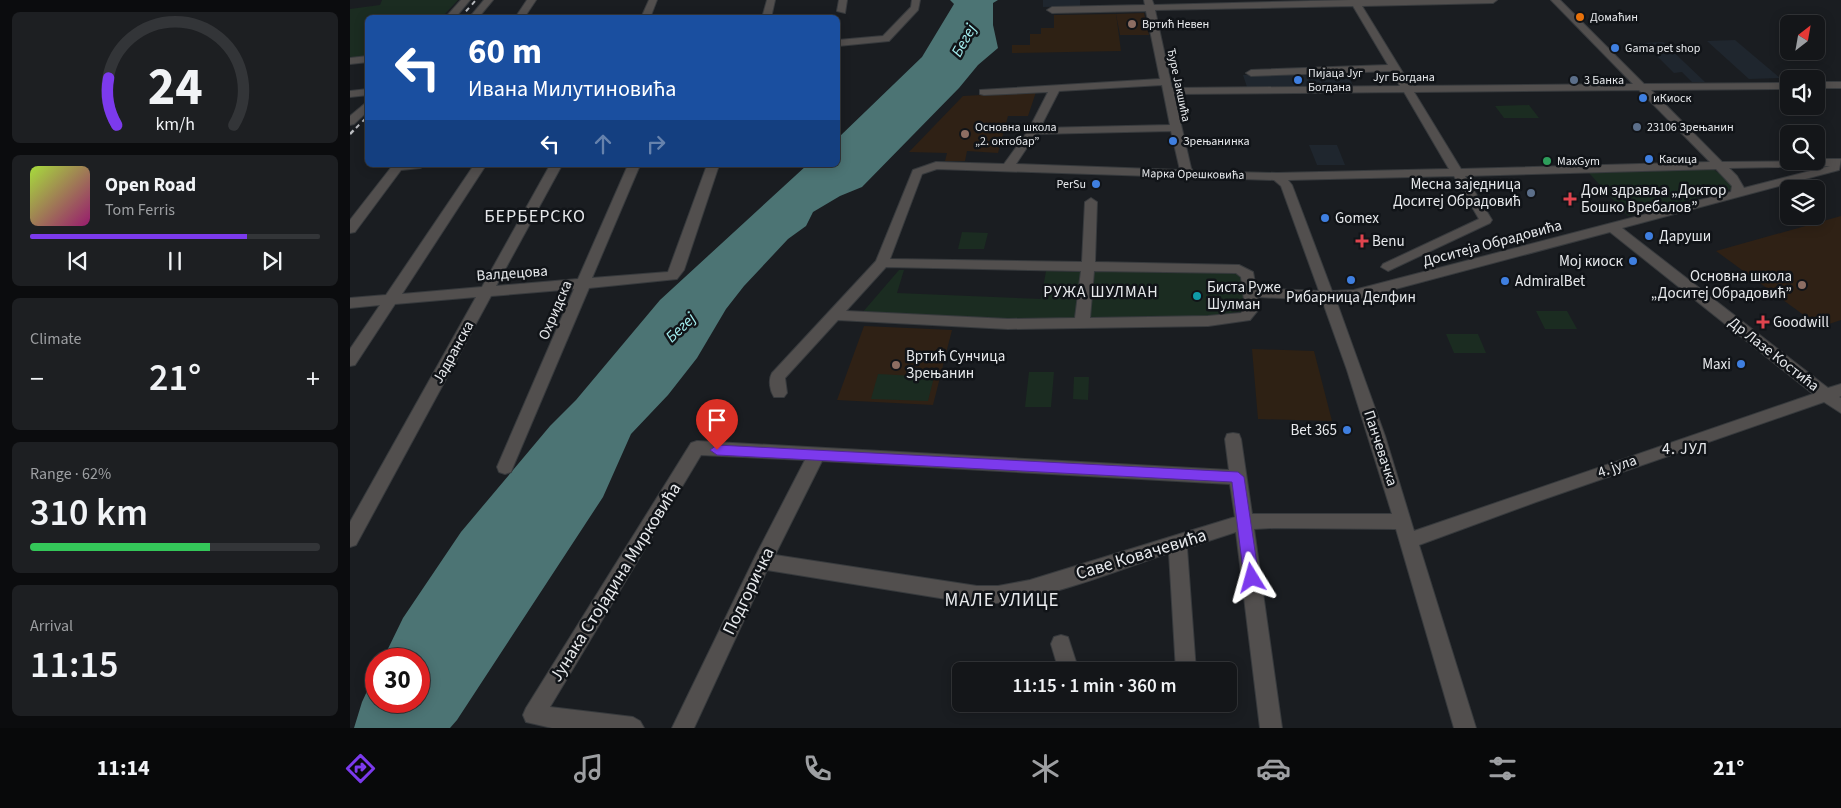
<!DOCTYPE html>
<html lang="en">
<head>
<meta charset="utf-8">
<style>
	:root { --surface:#141619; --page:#1d1f22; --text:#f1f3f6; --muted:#9d9fa2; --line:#333538; --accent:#7c3aed }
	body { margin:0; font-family:"Source Sans 3",sans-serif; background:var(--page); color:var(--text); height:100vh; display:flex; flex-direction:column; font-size:19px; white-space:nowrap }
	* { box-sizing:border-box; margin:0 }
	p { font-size:16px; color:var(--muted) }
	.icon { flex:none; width:28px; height:28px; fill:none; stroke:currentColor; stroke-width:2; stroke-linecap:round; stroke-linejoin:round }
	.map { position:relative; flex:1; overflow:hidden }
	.details { display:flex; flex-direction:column; gap:12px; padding:12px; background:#0b0c0e; width:350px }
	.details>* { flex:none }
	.banner { position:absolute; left:15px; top:15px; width:475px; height:152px; border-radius:8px; box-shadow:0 2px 12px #0003,0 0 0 1px var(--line); background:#1a4fa0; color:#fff; overflow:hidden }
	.needle { width:32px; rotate:31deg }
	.tools { position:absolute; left:1430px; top:15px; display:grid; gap:10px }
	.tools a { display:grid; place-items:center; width:45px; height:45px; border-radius:8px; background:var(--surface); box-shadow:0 2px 12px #0003,0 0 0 1px var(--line); font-size:25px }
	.speed { position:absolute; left:15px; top:648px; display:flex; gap:10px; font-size:25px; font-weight:700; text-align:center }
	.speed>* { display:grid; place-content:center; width:65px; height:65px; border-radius:50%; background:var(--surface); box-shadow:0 2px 12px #0003,0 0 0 1px var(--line); line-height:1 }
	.speed .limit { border:8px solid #d22; background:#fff; color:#111 }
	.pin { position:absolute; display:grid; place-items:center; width:42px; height:42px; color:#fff; margin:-51px -21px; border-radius:50% 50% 50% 0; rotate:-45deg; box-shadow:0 0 5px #0007 }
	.pin .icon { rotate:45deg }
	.me { position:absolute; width:55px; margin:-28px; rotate:352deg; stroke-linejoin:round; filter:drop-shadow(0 0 4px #0008) }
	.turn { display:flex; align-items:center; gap:18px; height:105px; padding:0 20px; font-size:22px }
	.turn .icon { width:65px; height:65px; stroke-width:2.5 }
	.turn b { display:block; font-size:35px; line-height:42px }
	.lanes { display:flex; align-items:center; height:48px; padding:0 20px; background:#0003; justify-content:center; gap:25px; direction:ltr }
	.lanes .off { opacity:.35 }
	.big { font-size:38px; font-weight:600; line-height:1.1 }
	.details .widget { flex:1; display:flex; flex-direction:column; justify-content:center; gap:8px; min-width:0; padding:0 18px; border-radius:8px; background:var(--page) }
	.details .dial { align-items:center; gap:0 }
	.dial svg { height:130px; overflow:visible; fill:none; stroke:var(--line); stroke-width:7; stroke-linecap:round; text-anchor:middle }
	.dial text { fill:var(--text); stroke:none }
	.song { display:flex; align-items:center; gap:15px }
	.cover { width:60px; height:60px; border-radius:8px; background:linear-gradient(135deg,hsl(80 70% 55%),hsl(320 70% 35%)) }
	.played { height:5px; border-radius:2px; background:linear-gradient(90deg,var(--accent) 75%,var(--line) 75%) }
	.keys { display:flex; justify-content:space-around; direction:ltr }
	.heat { display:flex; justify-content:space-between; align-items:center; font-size:28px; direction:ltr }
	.charge { height:8px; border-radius:4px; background:linear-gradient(90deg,#34c759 62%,var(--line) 0) }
	.trip { position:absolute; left:602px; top:662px; width:285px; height:50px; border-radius:8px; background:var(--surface); box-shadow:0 2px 12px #0003,0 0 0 1px var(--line); font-weight:600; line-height:50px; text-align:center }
	.tab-bar { display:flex; height:80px; justify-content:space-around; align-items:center; background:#08090a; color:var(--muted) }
	.tab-bar .icon { width:35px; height:35px }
	.tab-bar .current { color:var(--accent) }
	.tab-bar b { font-size:22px; color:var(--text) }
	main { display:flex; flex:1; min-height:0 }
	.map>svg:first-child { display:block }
</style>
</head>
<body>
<main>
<section class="details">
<div class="widget dial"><svg viewBox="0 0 100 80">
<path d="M14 69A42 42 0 1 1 86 69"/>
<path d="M14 69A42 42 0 0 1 9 40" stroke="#7c3aed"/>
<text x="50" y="56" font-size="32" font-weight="700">24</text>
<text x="50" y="72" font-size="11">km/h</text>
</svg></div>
<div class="widget">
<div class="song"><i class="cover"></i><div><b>Open Road</b><p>Tom Ferris</p></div></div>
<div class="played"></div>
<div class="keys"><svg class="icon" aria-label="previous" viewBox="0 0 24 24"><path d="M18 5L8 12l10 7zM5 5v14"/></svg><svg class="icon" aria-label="pause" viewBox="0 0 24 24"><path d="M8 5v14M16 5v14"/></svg><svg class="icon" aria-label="next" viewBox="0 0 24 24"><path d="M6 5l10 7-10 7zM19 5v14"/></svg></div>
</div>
<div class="widget"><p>Climate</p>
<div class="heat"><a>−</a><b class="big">21°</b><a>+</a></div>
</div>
<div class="widget"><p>Range · 62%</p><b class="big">310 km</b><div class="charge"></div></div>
<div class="widget"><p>Arrival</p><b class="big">11:15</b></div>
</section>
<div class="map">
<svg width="1491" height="728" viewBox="0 0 1491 728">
	<rect width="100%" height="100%" fill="#1a1d21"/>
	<g fill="#1f262e">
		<polygon points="693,0 730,0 730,6 693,7"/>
		<polygon points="1385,40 1398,51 1430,78 1399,79 1357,41"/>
		<polygon points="1313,42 1355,82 1342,82 1332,72 1324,73 1294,43"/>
		<polygon points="998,74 1003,86 897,87 893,75"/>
		<polygon points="959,145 987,145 995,165 967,165"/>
	</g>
	<g fill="#2e2114">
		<polygon points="766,14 771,51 662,53 662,45 680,45 680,34 691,34 691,28 704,28 704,15"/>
		<polygon points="902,349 964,351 982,421 908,419"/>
	</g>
	<g fill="#2f2115">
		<polygon points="794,13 799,35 770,35 766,14"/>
		<polygon points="686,92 678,116 658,116 648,153 617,151 615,161 595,161 597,153 559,152 613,96"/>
		<polygon points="1491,216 1491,320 1470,327 1366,251"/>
		<polygon points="514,326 602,330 583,405 487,400"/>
	</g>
	<g fill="#1b2c21">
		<polygon points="32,0 108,0 92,17 18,18 17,56 0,58 0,9 30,5"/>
		<polygon points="1179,105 1189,118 1154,118 1145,106"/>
		<polygon points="1363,169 1381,182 1382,189 1278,216 1239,173"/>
		<polygon points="612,232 638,233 634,249 608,249"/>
		<polygon points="549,270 554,270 547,293 691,299 696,271 736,272 731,322 512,313"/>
		<polygon points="741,270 892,273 894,311 855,317 736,320"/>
		<polygon points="1186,311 1217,311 1227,329 1195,329"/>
		<polygon points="1096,334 1128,334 1136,353 1104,353"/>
		<polygon points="679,372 704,372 701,407 675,407"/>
		<polygon points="528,374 584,377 578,401 521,399"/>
		<polygon points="724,377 739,377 738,400 723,399"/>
	</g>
	<polygon fill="#4c7474" points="600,0 648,0 643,3 643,25 648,48 628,65 609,88 512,187 490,196 463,212 456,226 438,239 394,286 376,309 347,358 318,395 281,434 253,497 107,720 100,728 4,728 12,702 26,672 26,701 69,701 69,659 33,659 53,618 111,532 200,426 226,400 310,300 457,165 488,165 488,138 572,57 604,4"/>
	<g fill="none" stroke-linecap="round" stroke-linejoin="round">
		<defs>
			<g id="minor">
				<polygon points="111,0 120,0 105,18 95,18"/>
				<polygon points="134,0 143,0 128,18 119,18"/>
				<polygon points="177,0 186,0 174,18 165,18"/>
				<polygon points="299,0 307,0 300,18 291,18"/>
				<polygon points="417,0 425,0 421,18 412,18"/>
				<polygon points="489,0 497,0 495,13 487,11"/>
				<polygon points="562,0 570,0 568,10 539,41 488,46 488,40 533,36 561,7"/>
				<path d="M794 0H802L804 5 1000 0H1147L1143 3 1012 6 1061 86 1283 84 1201 0H1210L1294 84 1439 83V89L1301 90 1372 162 1466 161V159H1491L1489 170 1272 228 1478 388 1491 384V396L1489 397 1491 398V413L1474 402 1186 502 1069 545 1126 728H1104L1046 529 924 528 904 529 932 728H910L886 532 837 548 846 671H826L819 553C762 572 687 604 627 604L417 570 344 728H322L406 555 455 460 351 455 200 707 283 717 290 721 294 728H202L176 722 173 715 176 708 341 443 347 441 879 470 875 439 877 434 883 433 889 434 891 439 902 514H1042L997 370 972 300 908 297 909 309 900 320 858 326 658 329 488 320 435 378 437 393 434 397H424C420 391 418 380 422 373L526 261 563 170 586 162 654 164 678 131 698 92 634 95 630 94V90L810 79 796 11 702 13 697 10 702 7 795 5ZM1003 6 1038 65 901 70 896 73 901 76 1042 71 1050 86 822 88 805 10ZM812 85 820 125 690 128 709 91ZM1289 90 1360 162 1111 169 1064 92ZM1054 92 1099 169 927 173 843 171 841 168 824 94ZM821 131 830 170 666 164 686 134ZM1480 166 1394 188 1387 176 1379 168ZM587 169 924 180 931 186 969 291 906 288 903 272 889 265 745 262 747 202 741 198 735 202 732 262 540 259 572 174ZM1366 169 1382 186 1381 192 1004 290 982 291 942 185 938 180 1104 176 1129 219 1033 264 1031 267 1038 271 1140 223 1142 220 1115 176ZM1260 232 1463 394 1064 531 1035 436 986 300H1004ZM536 267 731 271 725 318 658 319 496 311ZM744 271 886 273 891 277 895 308 891 313 858 316 740 318ZM472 461 880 484 885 517 680 580 648 586H627L425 555Z"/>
				<polygon points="18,56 18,62 0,64 0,58"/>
				<rect x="1466" y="82" width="25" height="6"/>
				<polygon points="18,89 18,95 0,97 0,91"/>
				<polygon points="18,101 18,111 4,124 0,125 0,116"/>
				<polygon points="43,165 76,165 70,168 51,170 5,232 0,233 0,220"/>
				<polygon points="124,165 136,165 52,294 132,287 200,165 212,165 146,286 228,279 278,165 290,165 242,278 318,272 357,165 369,165 334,270 327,279 239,288 163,467 161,472 155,474 149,472 147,467 224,289 141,296 6,545 0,547 0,522 126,297 45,304 5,365 0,366 0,349 30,305 0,308 0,298 36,295"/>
				<polygon points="711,635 718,637 729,671 709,671 701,644 704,637"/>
			</g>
		</defs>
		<use href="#minor" stroke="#373a3d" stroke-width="2"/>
		<use href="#minor" fill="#524f4e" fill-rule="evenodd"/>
		<g stroke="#b9bbbf" stroke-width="2" stroke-dasharray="4.5 4.5" stroke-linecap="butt">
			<polyline points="110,18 126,0"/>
			<polyline points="6,128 18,116"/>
		</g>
		<polyline stroke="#b9bbbf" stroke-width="2.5" stroke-dasharray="5 5" stroke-linecap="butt" points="0,134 7,127"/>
	</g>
	<polygon fill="#7c3aed" stroke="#51269a" points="367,445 888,472 894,477 909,578 906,583 902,585 897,583 894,578 882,482 367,455 360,450"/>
	<circle fill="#e8710a" stroke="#111418" stroke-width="2" cx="1230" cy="17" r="5"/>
	<g fill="#8d6e63" stroke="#111418" stroke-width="2">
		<circle cx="782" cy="24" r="5"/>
		<circle cx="615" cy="134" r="5"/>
		<circle cx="1452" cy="285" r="5"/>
		<circle cx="546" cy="365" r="5"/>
	</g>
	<g fill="#3f7fe0" stroke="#111418" stroke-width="2">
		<circle cx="1265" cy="48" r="5"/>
		<circle cx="948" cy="80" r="5"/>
		<circle cx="1293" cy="98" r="5"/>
		<circle cx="823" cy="141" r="5"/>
		<circle cx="1299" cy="159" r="5"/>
		<circle cx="746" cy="184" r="5"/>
		<circle cx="975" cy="218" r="5"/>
		<circle cx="1299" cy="236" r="5"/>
		<circle cx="1283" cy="261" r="5"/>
		<circle cx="1001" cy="280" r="5"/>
		<circle cx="1155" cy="281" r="5"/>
		<circle cx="1391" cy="364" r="5"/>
		<circle cx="997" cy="430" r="5"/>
	</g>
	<g fill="#5c6f8a" stroke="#111418" stroke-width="2">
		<circle cx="1224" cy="80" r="5"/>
		<circle cx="1287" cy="127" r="5"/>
		<circle cx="1181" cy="193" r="5"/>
	</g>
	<circle fill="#2e9e5b" stroke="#111418" stroke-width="2" cx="1197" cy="161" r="5"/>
	<g fill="#e0444e" stroke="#111418" stroke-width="2">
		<path d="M1217.5 191.5h5v5h5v5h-5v5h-5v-5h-5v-5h5z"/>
		<path d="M1009.5 233.5h5v5h5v5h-5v5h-5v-5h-5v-5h5z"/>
		<path d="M1410.5 314.5h5v5h5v5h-5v5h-5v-5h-5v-5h5z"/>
	</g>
	<circle fill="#0f9aa8" stroke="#111418" stroke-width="2" cx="847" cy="296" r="5"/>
	<g text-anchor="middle" stroke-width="5" stroke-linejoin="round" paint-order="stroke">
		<g font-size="12" fill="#e7e9ec" stroke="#111418" text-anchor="start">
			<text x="1240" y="21">Домаћин</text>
			<text x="792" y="28">Вртић Невен</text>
			<text x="1275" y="52">Gama pet shop</text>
			<text x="958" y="77">Пијаца Југ<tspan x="958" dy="14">Богдана</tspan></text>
			<text x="1234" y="84">3 Банка</text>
			<text x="1303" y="102">иКиоск</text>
			<text x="625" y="131">Основна школа<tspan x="625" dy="14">„2. октобар”</tspan></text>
			<text x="1297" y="131">23106 Зрењанин</text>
			<text x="833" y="145">Зрењанинка</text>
			<text x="1309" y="163">Касица</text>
			<text x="1207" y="165">MaxGym</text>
			<text x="736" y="188" text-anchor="end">PerSu</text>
		</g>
		<g font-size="12" fill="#e7e9ec" stroke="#111418">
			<text x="1054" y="81">Југ Богдана</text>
			<text transform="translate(829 85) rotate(78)" y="4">Ђуре Јакшића</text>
			<text transform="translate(843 174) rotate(1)" y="4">Марка Орешковића</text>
		</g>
		<g font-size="15" fill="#e7e9ec" stroke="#111418" text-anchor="start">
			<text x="1171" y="189" text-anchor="end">Месна заједница<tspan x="1171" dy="17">Доситеј Обрадовић</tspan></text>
			<text x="1231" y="195">Дом здравља „Доктор<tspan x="1231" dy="17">Бошко Вребалов”</tspan></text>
			<text x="985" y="223">Gomex</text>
			<text x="1309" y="241">Даруши</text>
			<text x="1022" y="246">Benu</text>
			<text x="1273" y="266" text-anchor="end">Мој киоск</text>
			<text x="1442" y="281" text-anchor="end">Основна школа<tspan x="1442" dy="17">„Доситеј Обрадовић”</tspan></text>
			<text x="1165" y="286">AdmiralBet</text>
			<text x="857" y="292">Биста Руже<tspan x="857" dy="17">Шулман</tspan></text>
			<text x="1001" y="302" text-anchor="middle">Рибарница Делфин</text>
			<text x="1423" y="327">Goodwill</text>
			<text x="556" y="361">Вртић Сунчица<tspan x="556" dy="17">Зрењанин</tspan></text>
			<text x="1381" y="369" text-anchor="end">Maxi</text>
			<text x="987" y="435" text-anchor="end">Bet 365</text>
		</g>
		<g font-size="15" fill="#e7e9ec" stroke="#111418">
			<text transform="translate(1142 243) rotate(-15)" y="5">Доситеја Обрадовића</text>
			<text transform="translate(162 273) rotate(-4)" y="5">Валдецова</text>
			<text transform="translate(205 310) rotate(-67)" y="5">Охридска</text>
			<text transform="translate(103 352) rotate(-61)" y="5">Јадранска</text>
			<text transform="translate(1424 354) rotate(38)" y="5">Др Лазе Костића</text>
			<text transform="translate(1031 448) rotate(72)" y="5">Панчевачка</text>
			<text transform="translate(1267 466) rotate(-20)" y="5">4. јула</text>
		</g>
		<g font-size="16" font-style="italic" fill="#a4f0f1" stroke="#111418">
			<text transform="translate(613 40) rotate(-61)" y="6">Бегеј</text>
			<text transform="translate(330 327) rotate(-44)" y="6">Бегеј</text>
		</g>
		<g font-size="16" letter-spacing="1" fill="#e7e9ec" stroke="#111418">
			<text x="751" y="297">РУЖА ШУЛМАН</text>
			<text x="1335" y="454">4. ЈУЛ</text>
		</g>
		<g font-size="18" letter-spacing="1" fill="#e7e9ec" stroke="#111418">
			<text x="185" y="222">БЕРБЕРСКО</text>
		</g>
		<g font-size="18" fill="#e7e9ec" stroke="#111418">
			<text transform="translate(791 554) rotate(-17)" y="6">Саве Ковачевића</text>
			<text transform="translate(265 582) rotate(-58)" y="6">Јунака Стојадина Мирковића</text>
			<text transform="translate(398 591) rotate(-64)" y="6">Подгоричка</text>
		</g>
		<g font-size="19" letter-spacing="1" fill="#e7e9ec" stroke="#111418">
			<text x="652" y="606">МАЛЕ УЛИЦЕ</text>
		</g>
	</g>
</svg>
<div class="tools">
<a><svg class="needle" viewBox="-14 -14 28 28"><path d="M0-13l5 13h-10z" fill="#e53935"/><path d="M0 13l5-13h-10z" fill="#9d9fa2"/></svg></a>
<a><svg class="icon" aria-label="sound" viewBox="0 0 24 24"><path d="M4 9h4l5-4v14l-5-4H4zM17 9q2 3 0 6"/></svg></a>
<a><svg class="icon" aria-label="search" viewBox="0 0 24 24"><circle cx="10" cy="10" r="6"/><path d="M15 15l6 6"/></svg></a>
<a><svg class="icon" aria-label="layers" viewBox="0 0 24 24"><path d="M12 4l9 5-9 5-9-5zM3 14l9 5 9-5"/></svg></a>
</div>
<div class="speed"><div class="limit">30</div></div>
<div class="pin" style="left:367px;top:450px;background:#d93025"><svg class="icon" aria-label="arrive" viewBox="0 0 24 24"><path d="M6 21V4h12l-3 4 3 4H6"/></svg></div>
<svg class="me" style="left:902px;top:578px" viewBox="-20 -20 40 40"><path d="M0-17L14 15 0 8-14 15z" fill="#7c3aed" stroke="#fff" stroke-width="4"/></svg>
<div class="trip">11:15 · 1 min · 360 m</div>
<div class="banner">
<div class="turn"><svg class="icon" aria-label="left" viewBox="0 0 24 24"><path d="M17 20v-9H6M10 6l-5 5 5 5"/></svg><div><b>60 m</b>Ивана Милутиновића</div></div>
<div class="lanes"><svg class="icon" aria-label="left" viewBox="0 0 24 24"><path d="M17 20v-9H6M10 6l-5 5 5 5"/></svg><svg class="icon off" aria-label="ahead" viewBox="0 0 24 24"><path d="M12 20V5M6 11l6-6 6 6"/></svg><svg class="icon off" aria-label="right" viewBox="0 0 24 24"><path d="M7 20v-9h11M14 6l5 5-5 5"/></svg></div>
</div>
</div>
</main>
<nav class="tab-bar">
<b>11:14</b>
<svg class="icon current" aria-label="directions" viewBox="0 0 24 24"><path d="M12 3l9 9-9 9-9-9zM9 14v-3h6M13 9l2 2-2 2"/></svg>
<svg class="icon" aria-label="music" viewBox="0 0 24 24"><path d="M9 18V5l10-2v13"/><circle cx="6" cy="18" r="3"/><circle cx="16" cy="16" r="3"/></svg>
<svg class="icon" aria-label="phone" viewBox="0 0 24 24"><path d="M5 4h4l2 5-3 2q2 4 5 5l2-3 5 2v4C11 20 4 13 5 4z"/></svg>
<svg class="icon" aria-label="climate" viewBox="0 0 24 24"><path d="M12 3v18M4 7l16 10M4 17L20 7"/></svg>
<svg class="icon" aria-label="car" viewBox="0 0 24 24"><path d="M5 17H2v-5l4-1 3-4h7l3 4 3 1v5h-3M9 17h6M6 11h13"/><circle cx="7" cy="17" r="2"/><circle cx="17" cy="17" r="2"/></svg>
<svg class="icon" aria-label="filters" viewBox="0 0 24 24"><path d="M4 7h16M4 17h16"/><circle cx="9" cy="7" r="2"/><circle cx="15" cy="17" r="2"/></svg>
<b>21°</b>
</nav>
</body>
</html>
